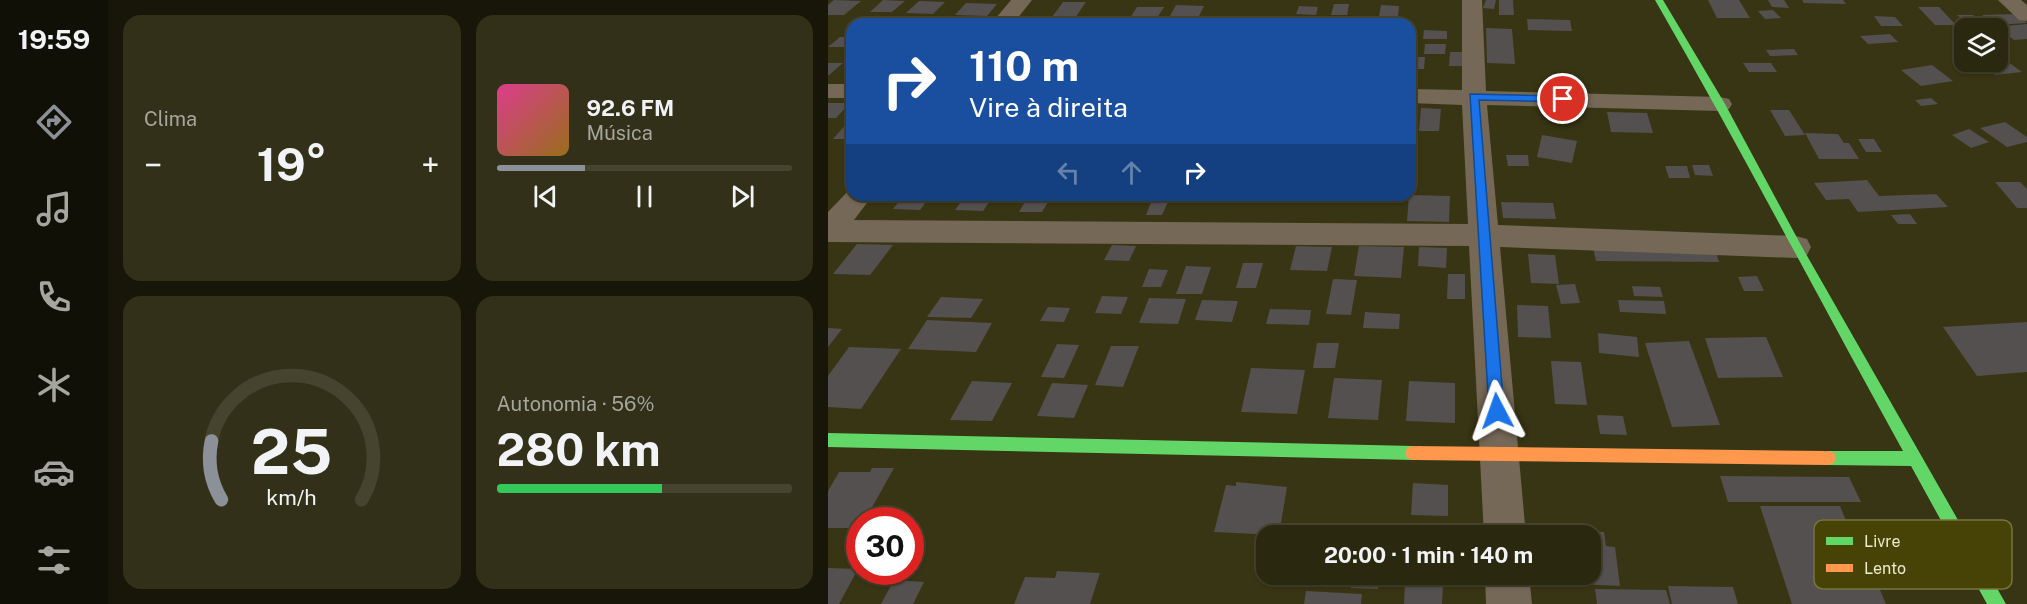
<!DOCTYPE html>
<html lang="pt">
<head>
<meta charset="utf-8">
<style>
	:root { --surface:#2a280f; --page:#323018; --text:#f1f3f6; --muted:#a5a69e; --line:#46442f; --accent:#8c9099 }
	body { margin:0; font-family:"Public Sans",sans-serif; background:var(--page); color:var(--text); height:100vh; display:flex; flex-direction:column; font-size:22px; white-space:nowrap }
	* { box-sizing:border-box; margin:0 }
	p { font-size:20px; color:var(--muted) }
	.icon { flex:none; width:33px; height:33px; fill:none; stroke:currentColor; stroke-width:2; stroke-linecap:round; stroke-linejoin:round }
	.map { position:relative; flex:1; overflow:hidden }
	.details { display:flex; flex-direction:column; gap:15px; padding:15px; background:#171608; width:720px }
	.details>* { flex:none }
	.top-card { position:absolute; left:18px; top:18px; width:570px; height:183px; border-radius:18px; box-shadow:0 2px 4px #0004,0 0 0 2px var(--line); background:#1a4fa0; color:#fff; overflow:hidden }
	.tools { position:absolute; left:1126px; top:18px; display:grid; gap:12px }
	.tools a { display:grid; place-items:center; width:54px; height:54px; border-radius:12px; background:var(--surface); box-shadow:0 2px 4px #0004,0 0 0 2px var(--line); font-size:30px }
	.speed { position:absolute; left:18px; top:507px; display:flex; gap:12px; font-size:30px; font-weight:700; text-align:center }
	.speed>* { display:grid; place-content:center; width:78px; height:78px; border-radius:50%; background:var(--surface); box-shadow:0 2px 4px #0004,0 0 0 2px var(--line); line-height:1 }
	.speed .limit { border:9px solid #d22; background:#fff; color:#111 }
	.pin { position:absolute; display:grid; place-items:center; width:51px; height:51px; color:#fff; margin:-26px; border:3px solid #fff; border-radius:50%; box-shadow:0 2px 6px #0007 }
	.me { position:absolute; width:66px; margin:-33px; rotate:356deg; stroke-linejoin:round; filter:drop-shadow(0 0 4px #0008) }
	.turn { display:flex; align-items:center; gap:21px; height:126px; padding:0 24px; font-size:27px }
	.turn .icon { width:78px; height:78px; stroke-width:2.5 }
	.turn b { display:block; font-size:42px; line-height:51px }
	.lanes { display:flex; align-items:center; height:57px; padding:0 24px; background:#0003; justify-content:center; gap:30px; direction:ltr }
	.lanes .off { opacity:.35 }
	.big { font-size:45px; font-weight:700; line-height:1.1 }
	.details .tile { flex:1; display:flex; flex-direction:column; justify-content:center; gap:9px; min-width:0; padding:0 21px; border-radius:18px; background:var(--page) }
	.details .dial { align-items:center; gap:0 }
	.dial svg { height:156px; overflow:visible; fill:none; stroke:var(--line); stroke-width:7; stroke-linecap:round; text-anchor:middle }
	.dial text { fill:var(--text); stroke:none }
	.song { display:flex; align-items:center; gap:18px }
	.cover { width:72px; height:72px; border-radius:9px; background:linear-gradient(135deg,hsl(330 70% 55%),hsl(40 70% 35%)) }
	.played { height:6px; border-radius:3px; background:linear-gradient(90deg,var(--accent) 30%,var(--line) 30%) }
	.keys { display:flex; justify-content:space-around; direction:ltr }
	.heat { display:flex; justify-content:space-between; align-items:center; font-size:33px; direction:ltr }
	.charge { height:9px; border-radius:4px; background:linear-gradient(90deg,#34c759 56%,var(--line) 0) }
	.details .tiles { flex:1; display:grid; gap:15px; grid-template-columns:repeat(2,1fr) }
	.trip { position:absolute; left:428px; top:525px; width:345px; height:60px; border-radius:18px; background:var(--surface); box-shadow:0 2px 4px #0004,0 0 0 2px var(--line); font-weight:700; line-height:60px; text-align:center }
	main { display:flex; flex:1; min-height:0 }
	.tabs { display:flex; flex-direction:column; width:108px; justify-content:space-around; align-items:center; background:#111006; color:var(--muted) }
	.tabs .icon { width:42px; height:42px }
	.tabs .current { color:var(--accent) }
	.tabs b { font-size:27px; color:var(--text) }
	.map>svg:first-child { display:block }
</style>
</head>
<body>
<main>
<nav class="tabs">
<b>19:59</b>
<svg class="icon current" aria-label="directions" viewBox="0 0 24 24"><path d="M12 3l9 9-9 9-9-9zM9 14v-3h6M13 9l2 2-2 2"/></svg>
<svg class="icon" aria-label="music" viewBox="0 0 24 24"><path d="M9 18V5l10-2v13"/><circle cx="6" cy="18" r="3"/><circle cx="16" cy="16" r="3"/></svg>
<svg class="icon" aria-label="phone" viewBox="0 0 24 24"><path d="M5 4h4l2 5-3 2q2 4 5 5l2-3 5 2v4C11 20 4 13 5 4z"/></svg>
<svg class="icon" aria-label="climate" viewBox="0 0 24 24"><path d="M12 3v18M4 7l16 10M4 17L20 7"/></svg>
<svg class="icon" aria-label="car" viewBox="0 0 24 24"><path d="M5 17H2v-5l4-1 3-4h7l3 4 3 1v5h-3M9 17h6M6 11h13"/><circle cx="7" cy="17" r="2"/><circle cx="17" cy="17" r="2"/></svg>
<svg class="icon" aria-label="filters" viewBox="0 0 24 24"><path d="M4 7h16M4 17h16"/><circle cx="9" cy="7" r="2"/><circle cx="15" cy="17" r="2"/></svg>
</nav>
<section class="details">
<div class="tiles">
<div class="tile"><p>Clima</p>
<div class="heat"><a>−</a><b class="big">19°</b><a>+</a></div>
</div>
<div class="tile">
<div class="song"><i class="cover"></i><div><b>92.6 FM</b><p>Música</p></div></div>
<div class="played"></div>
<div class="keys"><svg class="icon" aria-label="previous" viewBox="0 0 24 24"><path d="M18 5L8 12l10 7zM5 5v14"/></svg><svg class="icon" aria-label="pause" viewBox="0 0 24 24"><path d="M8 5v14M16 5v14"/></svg><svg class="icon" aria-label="next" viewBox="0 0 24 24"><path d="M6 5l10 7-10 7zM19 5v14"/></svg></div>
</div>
<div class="tile dial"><svg viewBox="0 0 100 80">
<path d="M14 69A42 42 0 1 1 86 69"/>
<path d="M14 69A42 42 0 0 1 9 39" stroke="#8c9099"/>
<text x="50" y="56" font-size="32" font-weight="700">25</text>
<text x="50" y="72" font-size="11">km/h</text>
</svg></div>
<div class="tile"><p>Autonomia · 56%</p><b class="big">280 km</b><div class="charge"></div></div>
</div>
</section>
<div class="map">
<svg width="1199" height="604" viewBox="0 0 1199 604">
	<rect width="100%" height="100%" fill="#383514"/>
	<g fill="#53504f">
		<polygon points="6,0 33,1 16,15 0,15 0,5"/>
		<polygon points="55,0 77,1 64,12 42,12"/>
		<polygon points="658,0 668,0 666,9 655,8"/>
		<polygon points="671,0 685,0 686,15 671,15"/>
		<polygon points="880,0 911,0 922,18 889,18"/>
		<polygon points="940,0 956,0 961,8 944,7"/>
		<polygon points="974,0 1015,0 1018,4 976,3"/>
		<polygon points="91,1 117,2 105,14 78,13"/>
		<polygon points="235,2 258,2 243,24 219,24"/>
		<polygon points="138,3 169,4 159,16 127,15"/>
		<polygon points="506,4 521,4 519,15 503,15"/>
		<polygon points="348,5 376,6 371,16 342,16"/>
		<polygon points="553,5 571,6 570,16 551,16"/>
		<polygon points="471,6 490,7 488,15 468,14"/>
		<polygon points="309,7 336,7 329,18 302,18"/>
		<polygon points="1090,7 1111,7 1128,25 1107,25"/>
		<polygon points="945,10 953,18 937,19 930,11"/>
		<polygon points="1189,14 1199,23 1166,25 1154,15"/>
		<polygon points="1129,15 1145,15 1152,21 1137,21"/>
		<polygon points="534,16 544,16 543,24 532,24"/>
		<polygon points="1046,16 1067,17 1075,26 1053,26"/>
		<polygon points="489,18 507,18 506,24 487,24"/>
		<polygon points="699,19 742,20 744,31 700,30"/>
		<polygon points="1199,24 1199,39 1186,40 1168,27"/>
		<polygon points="658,28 684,29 687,64 659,63"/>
		<polygon points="596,30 619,31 619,39 595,39"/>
		<polygon points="1062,34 1070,42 1040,44 1032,36"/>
		<polygon points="12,37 24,37 24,47 0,47"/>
		<polygon points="597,44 618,44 617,54 596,54"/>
		<polygon points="966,49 970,55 942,56 938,50"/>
		<polygon points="622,52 635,52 635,66 621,66"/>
		<polygon points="585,57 597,57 596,69 584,69"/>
		<polygon points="1170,57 1173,57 1194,72 1167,75 1149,62 1170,62"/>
		<polygon points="0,63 15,63 0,76"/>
		<polygon points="915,63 943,63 949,72 921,72"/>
		<polygon points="1104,65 1125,81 1093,86 1073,70"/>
		<polygon points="1103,98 1110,104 1093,106 1087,100"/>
		<polygon points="0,103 22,103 8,118 0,118"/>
		<polygon points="593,108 613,109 611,131 591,131"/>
		<polygon points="942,110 961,110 977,135 957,136"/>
		<polygon points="779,112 819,113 825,133 783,132"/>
		<polygon points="21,121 24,121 24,135 21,139 5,139"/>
		<polygon points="1177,122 1199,137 1199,142 1179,147 1152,128"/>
		<polygon points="1141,129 1161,142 1143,148 1124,135"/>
		<polygon points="977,133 1010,134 1016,143 1021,143 1031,159 991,159"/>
		<polygon points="714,135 749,141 744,163 709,157"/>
		<polygon points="1030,139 1046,139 1054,152 1038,152"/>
		<polygon points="678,155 700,155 701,166 680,166"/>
		<polygon points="864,165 881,165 885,176 867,175"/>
		<polygon points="837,166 859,166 862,178 841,178"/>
		<polygon points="1039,180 1051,196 1108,194 1120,207 1030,212 1021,199 998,200 986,183"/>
		<polygon points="1167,182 1192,182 1199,189 1199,208 1189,208"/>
		<polygon points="76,195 103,195 92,210 65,209"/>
		<polygon points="138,195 166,195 155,211 127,210"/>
		<polygon points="201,195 224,195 214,212 191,212"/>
		<polygon points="326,195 343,195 334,215 318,215"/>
		<polygon points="581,195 622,196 621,222 579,221"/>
		<polygon points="673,202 725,203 728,219 675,218"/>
		<polygon points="1082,214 1089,224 1070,224 1063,215"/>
		<polygon points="29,244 65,245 42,275 5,274"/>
		<polygon points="284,245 308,246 301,261 276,260"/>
		<polygon points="468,246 504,247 499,271 462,270"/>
		<polygon points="531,246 576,247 573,278 526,276"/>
		<polygon points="591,247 619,248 618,268 590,266"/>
		<polygon points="765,247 886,247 891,262 768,261"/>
		<polygon points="700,254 727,255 731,284 703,283"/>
		<polygon points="415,263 435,263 428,288 408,288"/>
		<polygon points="358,266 383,267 374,294 348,294"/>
		<polygon points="321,269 340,270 333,287 314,287"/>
		<polygon points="620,274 637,274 637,299 619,299"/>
		<polygon points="929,276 936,291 916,291 910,277"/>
		<polygon points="505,279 529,280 523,315 498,314"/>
		<polygon points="747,284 752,303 733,304 728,285"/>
		<polygon points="804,286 832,287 835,297 806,296"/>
		<polygon points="274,296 300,297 293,314 267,313"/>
		<polygon points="113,297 155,299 143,318 99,317"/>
		<polygon points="321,298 358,299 350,324 311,323"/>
		<polygon points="374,300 410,301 404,322 367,320"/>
		<polygon points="790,300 836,301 838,314 792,312"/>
		<polygon points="689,305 720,306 723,338 690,337"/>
		<polygon points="220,307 242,308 236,322 212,321"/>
		<polygon points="442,309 483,310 481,325 438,324"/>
		<polygon points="537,312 572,314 571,329 535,328"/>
		<polygon points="99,320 164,323 148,352 80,349"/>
		<polygon points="1199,322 1199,372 1149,376 1115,327"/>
		<polygon points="0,328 14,329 0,347"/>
		<polygon points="770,333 809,337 811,357 771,353"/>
		<polygon points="938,337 955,377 890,378 877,338"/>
		<polygon points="861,341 892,425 844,427 817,343"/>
		<polygon points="489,343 511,343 507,368 485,368"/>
		<polygon points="229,344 251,345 236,378 213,377"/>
		<polygon points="283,346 311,346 295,387 267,385"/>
		<polygon points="21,347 73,349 33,409 0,407 0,376"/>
		<polygon points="723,361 753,362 759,405 727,404"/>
		<polygon points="423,368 477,370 469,414 413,412"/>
		<polygon points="506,378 554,380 550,420 500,418"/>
		<polygon points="144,381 184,383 164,421 122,420"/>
		<polygon points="581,381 627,383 627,423 578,421"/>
		<polygon points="224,383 260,385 246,418 209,416"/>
		<polygon points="769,415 795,416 799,435 772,434"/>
		<polygon points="44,468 66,468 37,520 32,520 32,528 0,528 0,491 11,472 42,472"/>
		<polygon points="892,476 1021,477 1033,502 900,502"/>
		<polygon points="408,482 459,487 451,535 386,532 398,485 408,486"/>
		<polygon points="585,483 620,485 620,516 583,515"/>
		<polygon points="932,506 1012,506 1025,538 1050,538 1069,583 1049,583 1058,604 964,604"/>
		<polygon points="478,529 514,530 513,536 477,536"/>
		<polygon points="743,530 776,532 778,546 787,547 792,586 749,584 748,574 762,574 762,536 744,536"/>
		<polygon points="0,568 30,569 11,604 0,604"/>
		<polygon points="229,571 272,573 262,604 186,604 197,577 227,578"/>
		<polygon points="525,574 551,574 550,589 523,588"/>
		<polygon points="66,580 96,582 85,604 53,604"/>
		<polygon points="577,582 615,584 614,604 576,604"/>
		<polygon points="840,586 905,587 910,604 844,604"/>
		<polygon points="767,589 838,590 842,604 769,604"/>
		<polygon points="478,591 534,594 533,604 476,604"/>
	</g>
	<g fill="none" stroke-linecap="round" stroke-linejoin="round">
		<g fill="#756856" fill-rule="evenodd">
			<polygon points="183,0 204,0 185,24 163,24"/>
			<polygon points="634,0 654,0 658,91 892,97 901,99 904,104 901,109 892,111 659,105 670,225 968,236 979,239 983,247 979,255 968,258 672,247 698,536 656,536 641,246 0,242 0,212 24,187 24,195 45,195 26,220 640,224 634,105 582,103 582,89 634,90"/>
			<polygon points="1170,0 1193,0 1199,5 1199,21 1191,20"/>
			<rect x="0" y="84" width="24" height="14"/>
			<polygon points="657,574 701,574 704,604 658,604"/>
		</g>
		<g fill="#63d668" fill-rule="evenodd">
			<path d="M827 0H835L897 104 974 247 1178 604H1159L1083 466 1000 465 994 463 992 458 994 453 1000 451H1075C992 301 913 149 827 0Z"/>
			<polygon points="0,433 585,446 591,448 593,453 591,458 585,460 0,447"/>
		</g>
		<polygon fill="#ff974d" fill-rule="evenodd" points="585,446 1000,451 1006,453 1008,458 1006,463 1000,465 585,460 579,458 577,453 579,448"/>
	</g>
	<polygon fill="#1a73e8" stroke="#114b97" stroke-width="1.5" points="642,94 735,96 740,99 735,102 651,100 676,411 674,416 669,418 663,416 661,411"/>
	<rect x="986" y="520" width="198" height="69" rx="9" fill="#474205" stroke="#787441" stroke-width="1.5"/>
	<rect x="998" y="537" width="27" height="8" fill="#63d668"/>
	<rect x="998" y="564" width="27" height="8" fill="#ff974d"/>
	<g font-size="16" fill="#ebeacd">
		<text x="1036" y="547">Livre</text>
		<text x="1036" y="574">Lento</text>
	</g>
</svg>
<div class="tools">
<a><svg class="icon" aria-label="layers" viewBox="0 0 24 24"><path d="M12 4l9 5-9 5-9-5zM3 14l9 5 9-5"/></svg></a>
</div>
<div class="speed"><div class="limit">30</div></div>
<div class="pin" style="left:735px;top:99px;background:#d93025"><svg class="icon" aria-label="arrive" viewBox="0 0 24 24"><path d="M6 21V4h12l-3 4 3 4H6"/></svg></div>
<svg class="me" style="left:669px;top:411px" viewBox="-20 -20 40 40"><path d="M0-17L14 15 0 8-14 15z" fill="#1a73e8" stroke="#fff" stroke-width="4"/></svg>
<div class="trip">20:00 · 1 min · 140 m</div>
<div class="top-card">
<div class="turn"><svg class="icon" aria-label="right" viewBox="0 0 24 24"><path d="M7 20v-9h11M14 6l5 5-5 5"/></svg><div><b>110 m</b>Vire à direita</div></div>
<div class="lanes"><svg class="icon off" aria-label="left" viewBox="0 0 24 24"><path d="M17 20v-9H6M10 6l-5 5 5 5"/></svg><svg class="icon off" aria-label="ahead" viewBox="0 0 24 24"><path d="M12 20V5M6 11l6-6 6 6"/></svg><svg class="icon" aria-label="right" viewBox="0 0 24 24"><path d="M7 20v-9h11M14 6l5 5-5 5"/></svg></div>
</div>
</div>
</main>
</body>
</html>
